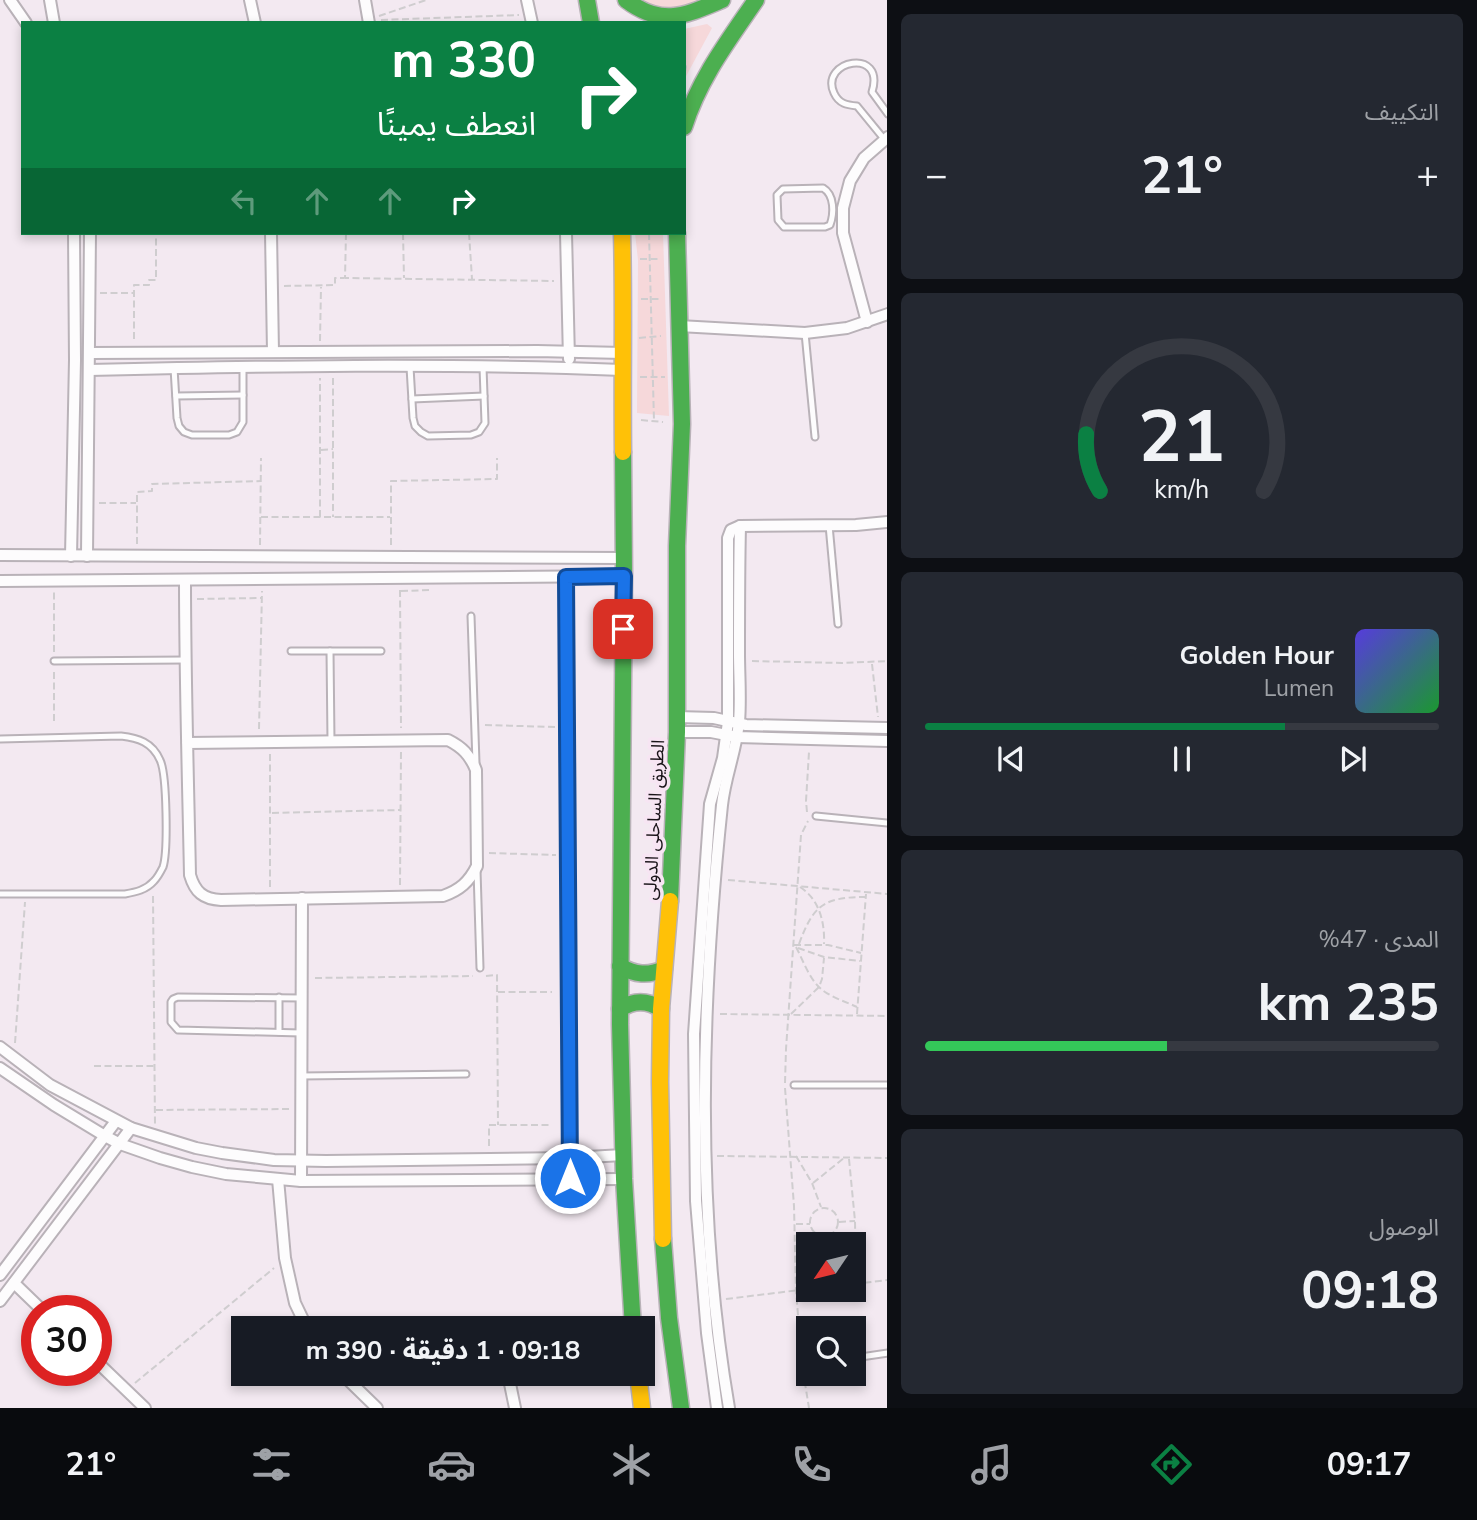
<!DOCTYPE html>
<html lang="ar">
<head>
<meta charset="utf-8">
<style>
	:root { --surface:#171b24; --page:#242831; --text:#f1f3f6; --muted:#9ea1a6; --line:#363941; --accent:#0b8043 }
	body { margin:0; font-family:"Nunito Sans","Noto Sans Arabic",sans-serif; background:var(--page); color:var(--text); direction:rtl; height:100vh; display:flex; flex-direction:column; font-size:26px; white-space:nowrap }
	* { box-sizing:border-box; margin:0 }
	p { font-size:23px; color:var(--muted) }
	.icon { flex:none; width:38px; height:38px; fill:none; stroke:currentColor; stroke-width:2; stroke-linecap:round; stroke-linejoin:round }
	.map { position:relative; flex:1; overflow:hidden; direction:ltr }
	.details { display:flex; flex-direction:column; gap:14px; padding:14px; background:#0d0f14; width:590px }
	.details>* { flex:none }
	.top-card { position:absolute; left:21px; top:21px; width:665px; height:214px; border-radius:0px; box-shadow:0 4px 10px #0003; direction:rtl; background:#0b8043; color:#fff; overflow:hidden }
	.needle { width:46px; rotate:235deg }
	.tools { position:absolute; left:796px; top:1232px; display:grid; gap:14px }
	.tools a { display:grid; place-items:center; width:70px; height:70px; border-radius:0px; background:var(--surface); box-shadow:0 4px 10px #0003; font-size:35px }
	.speed { position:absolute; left:21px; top:1295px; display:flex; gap:14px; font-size:35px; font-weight:700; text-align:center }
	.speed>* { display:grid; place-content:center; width:91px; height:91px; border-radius:50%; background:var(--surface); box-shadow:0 4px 10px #0003; line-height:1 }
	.speed .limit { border:10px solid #d22; background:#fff; color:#111 }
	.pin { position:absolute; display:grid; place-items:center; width:60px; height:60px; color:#fff; margin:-30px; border-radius:14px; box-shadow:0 4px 10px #0006 }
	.me { position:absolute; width:77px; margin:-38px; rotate:0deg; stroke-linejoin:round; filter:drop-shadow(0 0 5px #0008) }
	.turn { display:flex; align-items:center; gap:24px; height:147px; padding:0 35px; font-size:32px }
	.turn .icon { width:91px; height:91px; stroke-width:2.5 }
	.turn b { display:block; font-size:49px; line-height:60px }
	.lanes { display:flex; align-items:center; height:66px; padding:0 35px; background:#0003; justify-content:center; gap:35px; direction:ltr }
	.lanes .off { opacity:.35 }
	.big { font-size:52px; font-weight:700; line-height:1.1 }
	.details .widget { flex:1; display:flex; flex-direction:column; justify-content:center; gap:10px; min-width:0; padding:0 24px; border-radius:10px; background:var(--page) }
	.details .dial { align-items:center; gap:0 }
	.dial svg { height:182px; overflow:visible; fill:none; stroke:var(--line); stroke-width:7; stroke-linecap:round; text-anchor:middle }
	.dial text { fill:var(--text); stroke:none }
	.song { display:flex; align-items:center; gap:21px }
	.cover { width:84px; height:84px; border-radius:10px; background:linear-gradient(135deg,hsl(250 70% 55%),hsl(130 70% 35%)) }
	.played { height:7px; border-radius:4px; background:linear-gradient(90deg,var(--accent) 70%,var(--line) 70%) }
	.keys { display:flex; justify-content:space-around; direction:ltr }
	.heat { display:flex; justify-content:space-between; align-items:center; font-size:38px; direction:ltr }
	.charge { height:10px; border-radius:5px; background:linear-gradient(90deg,#34c759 47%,var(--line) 0) }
	.trip { position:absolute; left:231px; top:1316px; width:424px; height:70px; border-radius:0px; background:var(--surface); box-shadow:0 4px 10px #0003; font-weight:700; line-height:70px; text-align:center; direction:rtl }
	.menu { display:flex; height:112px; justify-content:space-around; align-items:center; background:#090b0e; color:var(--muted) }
	.menu .icon { width:49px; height:49px }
	.menu .active { color:var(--accent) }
	.menu b { font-size:32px; color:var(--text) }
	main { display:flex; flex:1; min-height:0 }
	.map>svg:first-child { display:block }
</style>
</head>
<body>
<main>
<section class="details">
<div class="widget"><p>التكييف</p>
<div class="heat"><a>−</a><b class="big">21°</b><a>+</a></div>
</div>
<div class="widget dial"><svg viewBox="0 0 100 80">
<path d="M14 69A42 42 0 1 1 86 69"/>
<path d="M14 69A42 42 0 0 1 8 44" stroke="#0b8043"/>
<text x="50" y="56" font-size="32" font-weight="700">21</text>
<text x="50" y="72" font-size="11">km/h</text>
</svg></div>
<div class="widget">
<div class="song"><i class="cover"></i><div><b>Golden Hour</b><p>Lumen</p></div></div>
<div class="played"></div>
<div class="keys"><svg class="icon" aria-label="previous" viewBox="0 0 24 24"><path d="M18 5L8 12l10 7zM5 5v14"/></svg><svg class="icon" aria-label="pause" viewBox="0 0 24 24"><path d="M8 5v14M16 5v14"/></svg><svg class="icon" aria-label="next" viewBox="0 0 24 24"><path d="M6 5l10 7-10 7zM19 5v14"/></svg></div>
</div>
<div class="widget"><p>المدى · 47%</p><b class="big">235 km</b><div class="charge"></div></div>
<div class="widget"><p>الوصول</p><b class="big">09:18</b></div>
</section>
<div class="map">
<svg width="888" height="1408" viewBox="0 0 888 1408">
	<rect width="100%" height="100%" fill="#f3e9f1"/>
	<g fill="#f6d8da">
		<polygon points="635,0 704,0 661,13"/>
		<polygon points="707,24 712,28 684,80 684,29"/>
		<polygon points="635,233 663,233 669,416 637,413 638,260"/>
	</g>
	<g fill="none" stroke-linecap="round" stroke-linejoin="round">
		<defs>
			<g id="lane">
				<path d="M884 139 857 106C847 105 839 104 834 93 819 60 886 47 872 92L888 114"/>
				<path d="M823 188C835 195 834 214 830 225L825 227H784L778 220 777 195 783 189Z"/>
				<polyline points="805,333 815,437"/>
				<polyline points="410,367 413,418 415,426 421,432 428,436 471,435 479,432 485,423 483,367"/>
				<polyline points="174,368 177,418 179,426 184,432 192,435 229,435 237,432 243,422 243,367"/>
				<polyline points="176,396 243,395"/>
				<polyline points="412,399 484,396"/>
				<polyline points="829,525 838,624"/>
				<polyline points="471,616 476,763"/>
				<polyline points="291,651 381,651"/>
				<polyline points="330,651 331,741"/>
				<polyline points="54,661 185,660"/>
				<path d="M0 739 121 736C138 738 152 742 160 760 167 774 168 852 163 867 161 871 157 878 154 881 146 890 136 892 125 894H0"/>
				<polyline points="816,816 888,823"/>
				<polyline points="477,870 480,968"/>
				<polyline points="279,997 279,1032"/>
				<polyline points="301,1033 178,1030 171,1022 171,1002 173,999 178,997 302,998"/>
				<polyline points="301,1076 466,1074"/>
				<polyline points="794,1085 888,1085"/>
				<polyline points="854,1358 888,1353"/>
			</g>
			<g id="street">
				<polyline points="10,0 26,23"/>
				<polyline points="50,0 54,23"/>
				<polyline points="250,0 255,23"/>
				<polyline points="365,0 369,23"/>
				<polyline points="527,0 532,23"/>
				<polyline points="271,233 273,352"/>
				<polyline points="566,233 569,359"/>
				<polyline points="867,322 843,233 843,208 850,181 864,158 888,137"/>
				<polyline points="679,326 805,333 847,328 888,314"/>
				<polyline points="89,353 537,351 623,353"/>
				<path d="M89 370C266 366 444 363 622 370"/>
				<polyline points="0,555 623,558"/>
				<polyline points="71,556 75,360 74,233"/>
				<polyline points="87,556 90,233"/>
				<polyline points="566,577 570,1178"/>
				<path d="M185 580C185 678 188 777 190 875 195 892 203 899 221 900L443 896C460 890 469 882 477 866L476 770C470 755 462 747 448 740L187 743"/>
				<polyline points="0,581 624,576"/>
				<polyline points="677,717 714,718 746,725 888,728"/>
				<polyline points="677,732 711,732 737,737 888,741"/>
				<polyline points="0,1047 50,1085 131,1128 196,1148 222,1153 274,1160 326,1161 570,1158 623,1155"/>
				<polyline points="0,1068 54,1105 105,1136 120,1144 160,1158 192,1167 226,1174 301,1181 624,1179"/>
				<polyline points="278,1179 285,1258 295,1303 307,1328"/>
				<polyline points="301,1181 302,898"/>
				<polyline points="0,1275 116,1121"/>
				<polyline points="14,1283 43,1311"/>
				<polyline points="0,1301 131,1128"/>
				<polyline points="96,1361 145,1408"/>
				<polyline points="342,1374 377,1408"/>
				<polyline points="508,1374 515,1408"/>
				<polyline points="717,1408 707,1333 696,1201 694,1034 710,804 723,758 728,722 728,538 731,530 740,526 856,525 888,522"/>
				<path d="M729 1408C695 1209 701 1005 722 805 725 777 736 751 739 722 741 699 739 676 739 653 739 611 739 569 740 526"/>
			</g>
			<g id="fast">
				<polyline points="587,0 591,23"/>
				<path d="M626 0C662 27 684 16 722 0"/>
				<path d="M684 127C699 79 728 41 756 0"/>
				<polyline points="623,452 624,576 620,1024 624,1179 633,1328"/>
				<polyline points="670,901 677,732 677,546 682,424 677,233"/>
				<path d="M620 966C635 975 648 976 664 969"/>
				<path d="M620 1009C634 1000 647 1000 661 1009"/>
				<polyline points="663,1239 669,1318 681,1408"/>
			</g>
			<g id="slow">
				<path d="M622 233C624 306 622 379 623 452"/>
				<polyline points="663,1239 660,1082 661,1009 670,901"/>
				<polyline points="638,1374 642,1408"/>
			</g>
		</defs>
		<use href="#lane" stroke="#b9b2b8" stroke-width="9"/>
		<use href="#street" stroke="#b9b2b8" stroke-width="14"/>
		<use href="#fast" stroke="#b9b2b8" stroke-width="19"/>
		<use href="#slow" stroke="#b9b2b8" stroke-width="19"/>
		<g stroke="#cfcdcf" stroke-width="2" stroke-dasharray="7 3.5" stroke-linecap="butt">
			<polyline points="379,16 426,0"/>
			<polyline points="381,20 519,15"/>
			<polyline points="684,55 686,67 684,77"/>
			<polyline points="346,233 345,278 554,281"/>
			<polyline points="403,233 404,278"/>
			<polyline points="469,233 472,279"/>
			<polyline points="649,233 654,421"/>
			<polyline points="640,259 659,259"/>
			<polyline points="284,286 335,285 335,278 344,278"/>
			<polyline points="100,293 133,293"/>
			<polyline points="641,299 660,299"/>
			<polyline points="639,338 661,336"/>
			<polyline points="134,339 134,285 149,285 149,280 156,280 156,233"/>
			<polyline points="320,341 321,287"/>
			<polyline points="640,377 665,377"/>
			<polyline points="333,378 333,517"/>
			<polyline points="641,420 663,422"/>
			<polyline points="321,450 333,449"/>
			<polyline points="99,503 136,503"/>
			<polyline points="261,517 390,517"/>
			<polyline points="320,517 320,378"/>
			<polyline points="137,544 137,492 152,491 152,484 261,481"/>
			<polyline points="260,545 261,458"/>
			<polyline points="391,545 391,481 497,479 497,458"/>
			<polyline points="400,590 401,728"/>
			<polyline points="401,591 430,590"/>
			<polyline points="197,599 261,598"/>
			<polyline points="54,652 54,591"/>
			<polyline points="752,661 842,663 888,661"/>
			<polyline points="872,664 878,717"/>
			<polyline points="54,672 54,723"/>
			<polyline points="485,725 556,727"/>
			<polyline points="259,729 262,591"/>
			<polyline points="270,754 270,888"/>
			<polyline points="807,812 806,801 809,752"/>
			<polyline points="272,813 400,810"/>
			<polyline points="489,853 556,855"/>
			<polyline points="728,880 888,894"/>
			<polyline points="400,885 401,751"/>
			<path d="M800 887C819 899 825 922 824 944"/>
			<polyline points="153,896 155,1125"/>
			<path d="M799 944C813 906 823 897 865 897"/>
			<polyline points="794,945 828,945 861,953"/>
			<path d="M796 947C804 962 810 982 825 992 834 998 846 1002 857 1007"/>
			<polyline points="798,948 824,957 860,961"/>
			<polyline points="486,976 497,975 498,1125"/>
			<polyline points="315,978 473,976"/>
			<polyline points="498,992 552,992"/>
			<polyline points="720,1014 888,1016"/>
			<polyline points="791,1014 819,987 822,979 824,958"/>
			<polyline points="857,1014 866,894"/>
			<polyline points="15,1043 25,902"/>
			<polyline points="94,1066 155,1066"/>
			<polyline points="785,1083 786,1049 801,835 808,821"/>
			<polyline points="785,1088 794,1206 796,1290 802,1365 809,1408"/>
			<polyline points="156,1110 290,1109"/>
			<polyline points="489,1146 489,1125 551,1125"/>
			<polyline points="717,1156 888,1158"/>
			<polyline points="796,1156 812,1183 821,1207"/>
			<polyline points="849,1159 855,1221 856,1284"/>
			<polyline points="813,1183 844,1158"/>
			<circle cx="824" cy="1222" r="14"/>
			<polyline points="839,1222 855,1221"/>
			<polyline points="796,1224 810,1224"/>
			<polyline points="825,1244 828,1236"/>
			<polyline points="854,1284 888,1280"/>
			<polyline points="797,1290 808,1277"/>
			<polyline points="726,1299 808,1289"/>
			<polyline points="135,1383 274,1268"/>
		</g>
		<use href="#lane" stroke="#fdfcfd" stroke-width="5"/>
		<use href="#street" stroke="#fdfcfd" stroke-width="10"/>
		<use href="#fast" stroke="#4caf50" stroke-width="16"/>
		<use href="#slow" stroke="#ffc107" stroke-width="16"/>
	</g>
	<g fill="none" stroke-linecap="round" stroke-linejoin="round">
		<defs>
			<polyline id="route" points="570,1178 566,577 624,576 623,629"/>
		</defs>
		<use href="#route" stroke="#114b97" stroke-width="18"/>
		<use href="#route" stroke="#1a73e8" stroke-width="12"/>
	</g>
	<g text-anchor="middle" stroke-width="7" stroke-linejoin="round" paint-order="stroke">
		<g font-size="18" fill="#1a1419" stroke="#f7e5f3">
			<text transform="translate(654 820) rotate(-87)" y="6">الطريق الساحلى الدولى</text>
		</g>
	</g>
</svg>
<div class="tools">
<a><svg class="needle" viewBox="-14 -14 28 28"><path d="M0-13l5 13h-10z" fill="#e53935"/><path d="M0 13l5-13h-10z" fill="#9ea1a6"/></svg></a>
<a><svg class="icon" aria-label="search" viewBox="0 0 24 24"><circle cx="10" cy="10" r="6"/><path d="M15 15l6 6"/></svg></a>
</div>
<div class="speed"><div class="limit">30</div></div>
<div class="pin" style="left:623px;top:629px;background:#d93025"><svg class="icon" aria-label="arrive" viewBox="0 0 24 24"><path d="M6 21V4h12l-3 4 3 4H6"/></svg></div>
<svg class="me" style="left:570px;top:1178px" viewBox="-20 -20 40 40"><circle r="17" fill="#1a73e8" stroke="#fff" stroke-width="3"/><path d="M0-11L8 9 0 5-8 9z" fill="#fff"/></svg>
<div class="trip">09:18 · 1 دقيقة · 390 m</div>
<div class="top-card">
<div class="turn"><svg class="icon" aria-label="right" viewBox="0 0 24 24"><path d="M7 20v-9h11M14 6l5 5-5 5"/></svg><div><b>330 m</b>انعطف يمينًا</div></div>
<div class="lanes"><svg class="icon off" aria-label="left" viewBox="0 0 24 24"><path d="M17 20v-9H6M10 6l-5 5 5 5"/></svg><svg class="icon off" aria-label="ahead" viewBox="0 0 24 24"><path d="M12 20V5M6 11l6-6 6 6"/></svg><svg class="icon off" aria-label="ahead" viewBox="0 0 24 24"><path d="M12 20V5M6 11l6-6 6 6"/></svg><svg class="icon" aria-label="right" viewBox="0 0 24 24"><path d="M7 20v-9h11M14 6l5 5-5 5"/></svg></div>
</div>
</div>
</main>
<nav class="menu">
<b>09:17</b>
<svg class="icon active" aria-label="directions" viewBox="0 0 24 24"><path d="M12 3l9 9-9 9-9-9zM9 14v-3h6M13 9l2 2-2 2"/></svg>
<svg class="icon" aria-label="music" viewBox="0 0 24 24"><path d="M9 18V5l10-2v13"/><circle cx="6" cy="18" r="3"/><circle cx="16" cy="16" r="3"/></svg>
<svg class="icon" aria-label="phone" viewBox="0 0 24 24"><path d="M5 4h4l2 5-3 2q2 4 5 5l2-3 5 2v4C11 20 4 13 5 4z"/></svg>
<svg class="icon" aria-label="climate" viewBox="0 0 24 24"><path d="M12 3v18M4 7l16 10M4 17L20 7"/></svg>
<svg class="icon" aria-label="car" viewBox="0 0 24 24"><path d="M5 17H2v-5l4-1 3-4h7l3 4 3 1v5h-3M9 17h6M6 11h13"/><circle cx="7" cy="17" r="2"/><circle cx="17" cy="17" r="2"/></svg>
<svg class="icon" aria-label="filters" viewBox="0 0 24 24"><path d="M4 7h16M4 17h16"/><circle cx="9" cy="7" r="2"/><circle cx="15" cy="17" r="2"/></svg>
<b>21°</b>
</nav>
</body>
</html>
